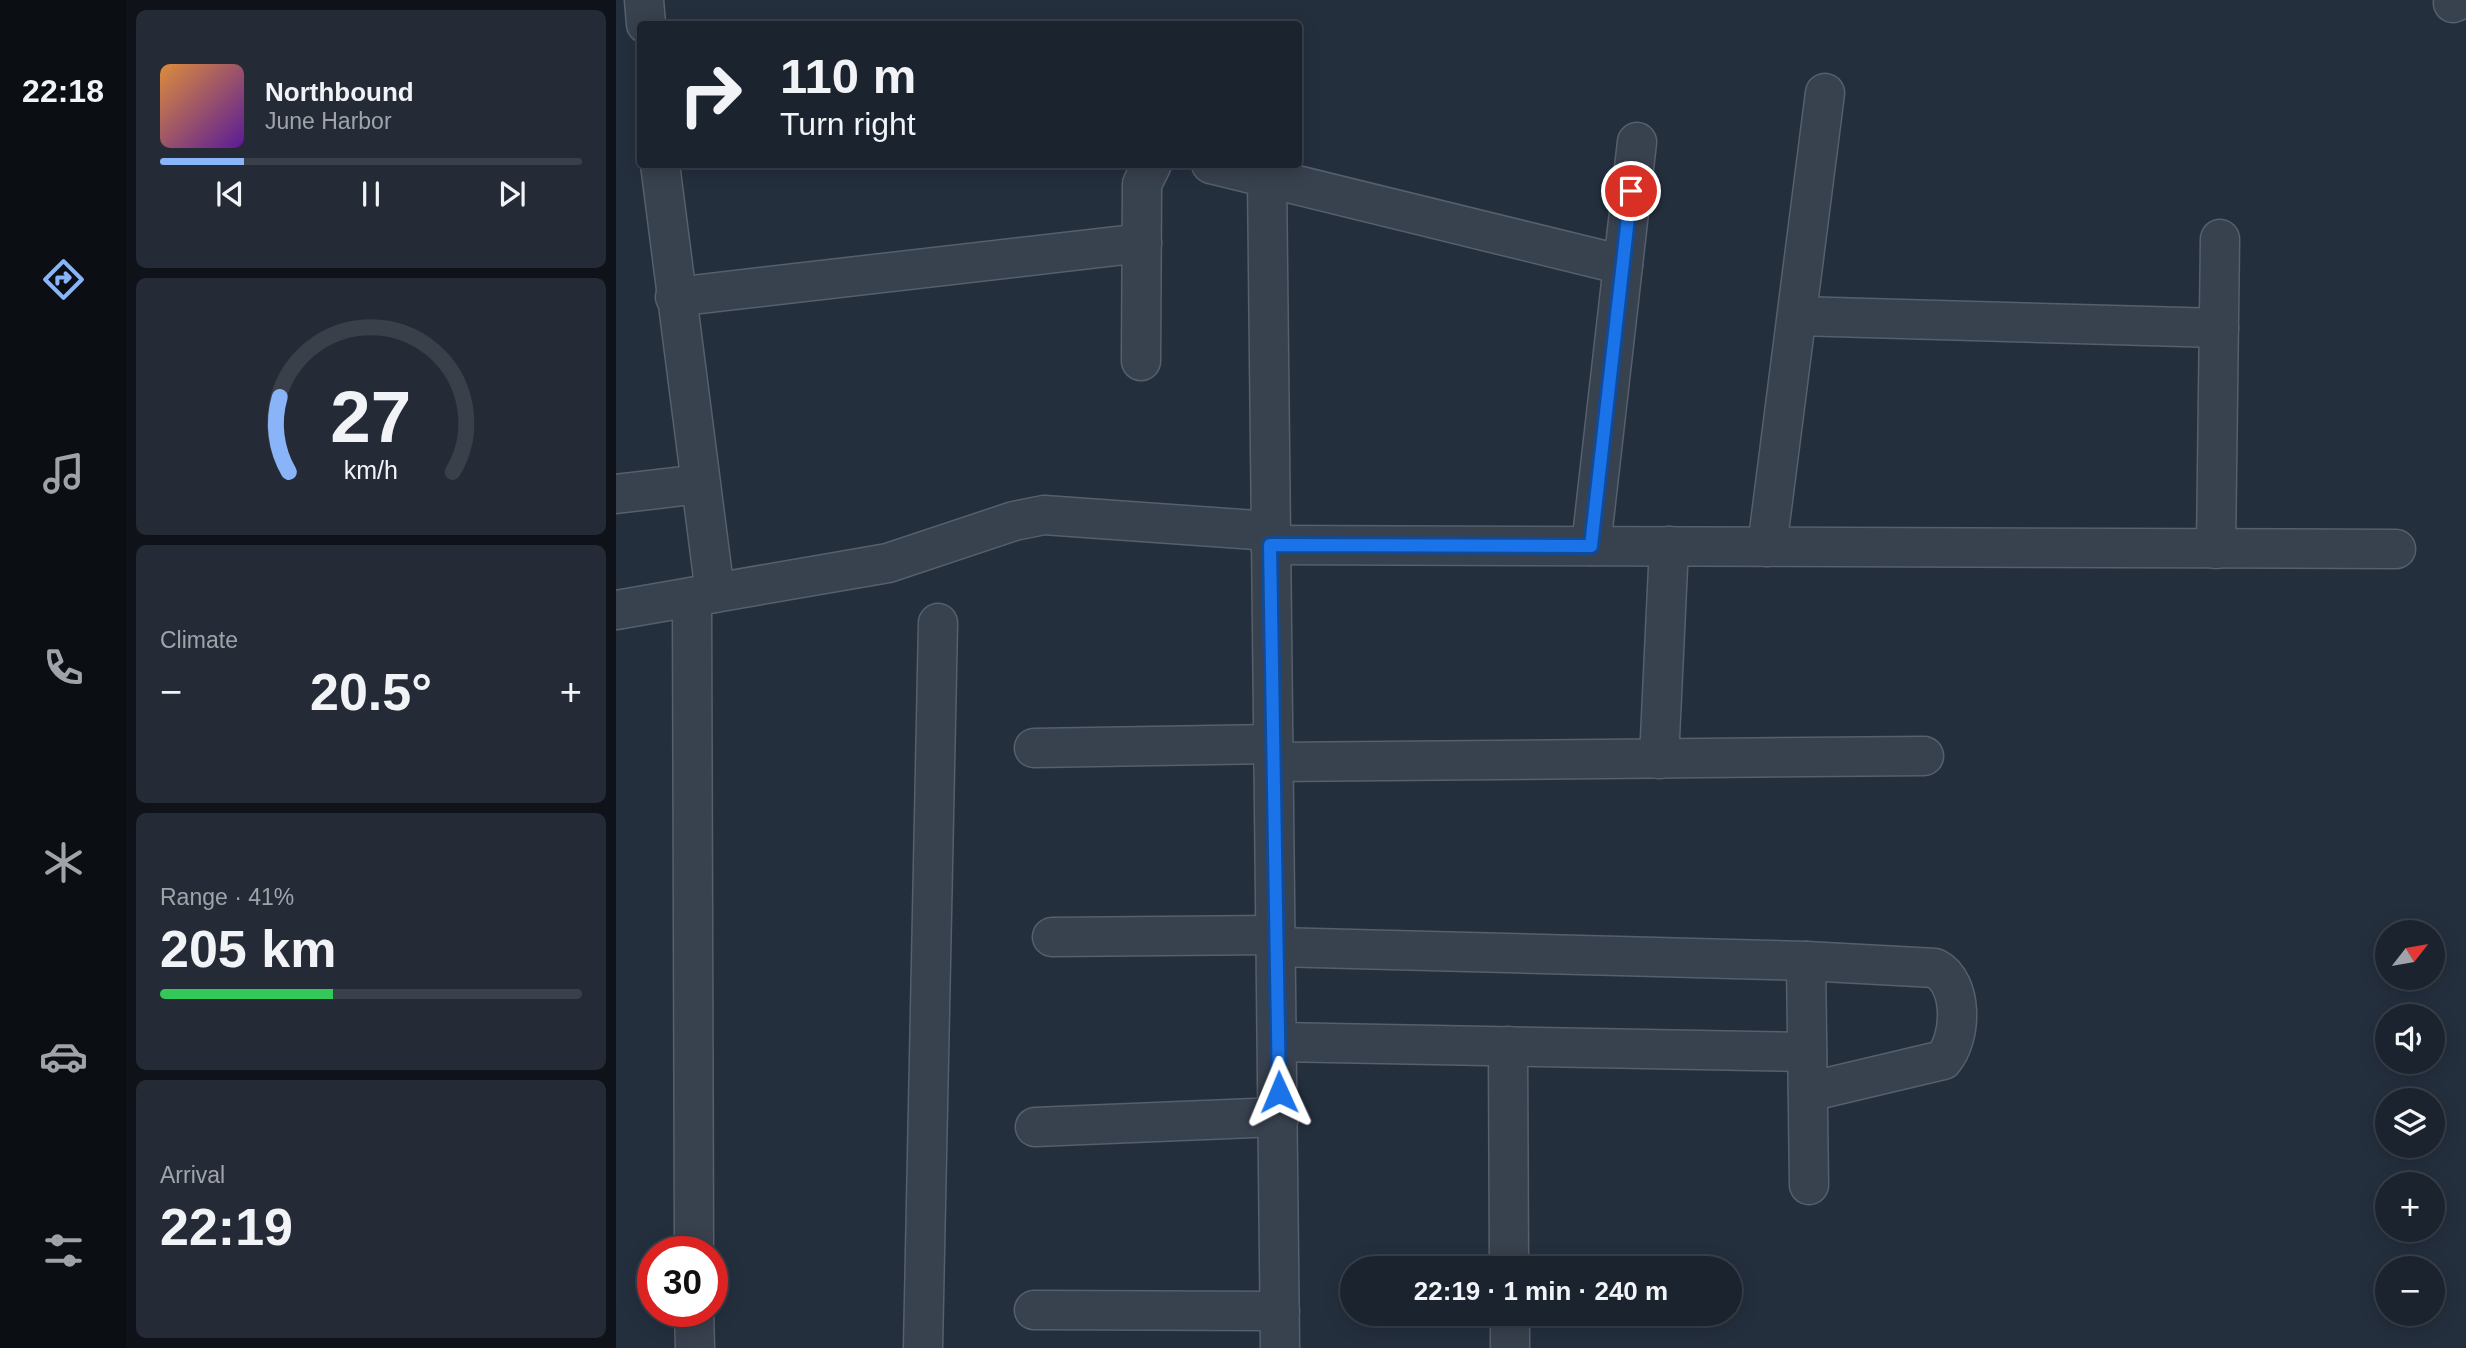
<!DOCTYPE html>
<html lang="en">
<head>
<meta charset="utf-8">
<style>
	:root { --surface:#1b232e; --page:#242b36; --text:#f1f3f6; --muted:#a0a4aa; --line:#39404a; --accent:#8ab4f8 }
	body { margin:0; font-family:Arial,sans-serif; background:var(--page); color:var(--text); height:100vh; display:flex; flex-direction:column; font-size:26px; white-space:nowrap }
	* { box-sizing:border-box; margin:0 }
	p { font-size:23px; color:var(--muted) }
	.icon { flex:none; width:38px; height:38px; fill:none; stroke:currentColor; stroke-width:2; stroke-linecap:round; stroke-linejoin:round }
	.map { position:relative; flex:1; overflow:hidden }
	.drawer { display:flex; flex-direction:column; gap:10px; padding:10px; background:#0f1319; width:490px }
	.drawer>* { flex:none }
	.banner { position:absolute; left:21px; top:21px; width:665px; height:147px; border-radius:7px; box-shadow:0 4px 18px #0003,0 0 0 2px var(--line); background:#1b232e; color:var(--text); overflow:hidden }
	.needle { width:46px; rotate:59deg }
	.fabs { position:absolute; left:1759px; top:920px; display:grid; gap:14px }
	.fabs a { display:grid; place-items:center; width:70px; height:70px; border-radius:50%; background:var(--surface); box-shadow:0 4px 18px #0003,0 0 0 2px var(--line); font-size:35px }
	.speed { position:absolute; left:21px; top:1236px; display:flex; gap:14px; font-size:35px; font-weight:700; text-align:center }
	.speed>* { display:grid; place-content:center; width:91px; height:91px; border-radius:50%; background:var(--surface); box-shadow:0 4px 18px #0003,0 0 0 2px var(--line); line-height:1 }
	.speed .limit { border:10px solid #d22; background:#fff; color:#111 }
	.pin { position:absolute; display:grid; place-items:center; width:60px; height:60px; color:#fff; margin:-30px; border:4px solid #fff; border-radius:50%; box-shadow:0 2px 7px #0007 }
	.me { position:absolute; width:77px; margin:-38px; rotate:359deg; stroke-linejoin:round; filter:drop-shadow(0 0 5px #0008) }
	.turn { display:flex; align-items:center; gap:24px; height:147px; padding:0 28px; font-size:32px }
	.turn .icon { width:91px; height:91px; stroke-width:2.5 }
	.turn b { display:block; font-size:49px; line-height:60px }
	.big { font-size:52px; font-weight:800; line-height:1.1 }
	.drawer .tile { flex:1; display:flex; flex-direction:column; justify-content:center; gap:10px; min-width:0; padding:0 24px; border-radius:10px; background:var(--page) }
	.drawer .dial { align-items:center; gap:0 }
	.dial svg { height:182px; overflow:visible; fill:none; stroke:var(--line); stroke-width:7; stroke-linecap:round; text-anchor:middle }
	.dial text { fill:var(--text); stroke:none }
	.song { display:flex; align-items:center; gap:21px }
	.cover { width:84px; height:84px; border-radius:10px; background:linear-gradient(135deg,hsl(30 70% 55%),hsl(270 70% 35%)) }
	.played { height:7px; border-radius:4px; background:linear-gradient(90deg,var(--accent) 20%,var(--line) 20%) }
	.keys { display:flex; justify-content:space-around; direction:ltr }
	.heat { display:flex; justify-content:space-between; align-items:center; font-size:38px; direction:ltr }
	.charge { height:10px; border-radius:5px; background:linear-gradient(90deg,#34c759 41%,var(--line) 0) }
	.trip { position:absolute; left:724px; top:1256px; width:402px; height:70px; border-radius:35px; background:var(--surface); box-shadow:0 4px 18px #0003,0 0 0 2px var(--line); font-weight:800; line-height:70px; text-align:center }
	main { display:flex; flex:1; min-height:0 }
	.tabs { display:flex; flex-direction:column; width:126px; justify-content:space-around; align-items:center; background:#0b0e12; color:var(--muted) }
	.tabs .icon { width:49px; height:49px }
	.tabs .selected { color:var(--accent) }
	.tabs b { font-size:32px; color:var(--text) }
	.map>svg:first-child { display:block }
</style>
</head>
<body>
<main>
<nav class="tabs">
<b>22:18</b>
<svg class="icon selected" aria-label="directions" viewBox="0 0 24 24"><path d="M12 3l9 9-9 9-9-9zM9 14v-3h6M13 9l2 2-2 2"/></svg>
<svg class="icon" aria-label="music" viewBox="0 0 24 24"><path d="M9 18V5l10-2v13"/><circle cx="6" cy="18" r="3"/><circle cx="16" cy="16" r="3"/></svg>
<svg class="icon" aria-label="phone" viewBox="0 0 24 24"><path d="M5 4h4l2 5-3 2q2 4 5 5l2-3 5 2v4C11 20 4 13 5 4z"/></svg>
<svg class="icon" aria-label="climate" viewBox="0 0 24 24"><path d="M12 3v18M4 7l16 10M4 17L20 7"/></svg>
<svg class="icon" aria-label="car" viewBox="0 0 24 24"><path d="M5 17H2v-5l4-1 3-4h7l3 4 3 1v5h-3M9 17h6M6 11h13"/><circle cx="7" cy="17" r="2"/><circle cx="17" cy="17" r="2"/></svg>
<svg class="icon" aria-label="filters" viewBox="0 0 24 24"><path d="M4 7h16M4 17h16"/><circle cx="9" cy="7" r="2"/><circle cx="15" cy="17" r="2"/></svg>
</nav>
<section class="drawer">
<div class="tile">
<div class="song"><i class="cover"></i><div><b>Northbound</b><p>June Harbor</p></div></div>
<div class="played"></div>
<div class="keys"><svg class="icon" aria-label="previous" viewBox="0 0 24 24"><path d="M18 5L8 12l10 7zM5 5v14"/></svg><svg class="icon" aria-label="pause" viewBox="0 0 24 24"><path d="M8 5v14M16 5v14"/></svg><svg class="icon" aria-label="next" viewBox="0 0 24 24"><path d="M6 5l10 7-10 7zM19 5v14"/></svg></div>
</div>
<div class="tile dial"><svg viewBox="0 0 100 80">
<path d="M14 69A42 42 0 1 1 86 69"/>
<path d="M14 69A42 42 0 0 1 10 36" stroke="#8ab4f8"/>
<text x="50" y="56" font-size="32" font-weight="700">27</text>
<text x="50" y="72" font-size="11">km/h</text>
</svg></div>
<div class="tile"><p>Climate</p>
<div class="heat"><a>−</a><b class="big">20.5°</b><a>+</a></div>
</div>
<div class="tile"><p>Range · 41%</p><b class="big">205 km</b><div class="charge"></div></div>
<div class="tile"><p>Arrival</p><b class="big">22:19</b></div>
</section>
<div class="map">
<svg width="1850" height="1348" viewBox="0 0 1850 1348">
	<rect width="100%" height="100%" fill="#242f3e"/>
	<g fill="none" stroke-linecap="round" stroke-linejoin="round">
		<defs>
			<g id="minor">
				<polyline points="28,0 30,24"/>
				<polyline points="1837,3 1844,0"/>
				<polyline points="44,164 99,593"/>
				<polyline points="595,164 1007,265"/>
				<polyline points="651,177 664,1348"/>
				<polyline points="59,297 526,243"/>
				<polyline points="1181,316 1603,328"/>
				<polyline points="525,361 526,184 536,164"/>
				<polyline points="0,494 84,484"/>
				<polyline points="654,545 1780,549"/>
				<polyline points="975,546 1021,142"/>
				<polyline points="1151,547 1209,93"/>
				<polyline points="1600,549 1604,239"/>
				<polyline points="76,597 78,1251"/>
				<polyline points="0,610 272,563 398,521 428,515 654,531"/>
				<polyline points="418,748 657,744"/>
				<polyline points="1043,759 1053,546"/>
				<polyline points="657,762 1308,756"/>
				<polyline points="436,937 660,935"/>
				<path d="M660 947 1190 961 1319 968C1348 983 1346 1038 1327 1060L1192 1092"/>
				<polyline points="1190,961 1193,1185"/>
				<polyline points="662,1042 1191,1052"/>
				<polyline points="892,1046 893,1269"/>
				<polyline points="419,1127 663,1117"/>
				<polyline points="418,1310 664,1311"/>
				<polyline points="78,1311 79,1348"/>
				<polyline points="894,1314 894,1348"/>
				<polyline points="307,1348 322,623"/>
			</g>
		</defs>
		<use href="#minor" stroke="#565f6c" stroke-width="41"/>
		<use href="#minor" stroke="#38414e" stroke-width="38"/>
	</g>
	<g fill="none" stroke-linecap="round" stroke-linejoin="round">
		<defs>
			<polyline id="route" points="663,1092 654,545 975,546 1015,191"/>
		</defs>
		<use href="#route" stroke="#114b97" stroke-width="18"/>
		<use href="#route" stroke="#1a73e8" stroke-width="12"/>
	</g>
</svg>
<div class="fabs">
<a><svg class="needle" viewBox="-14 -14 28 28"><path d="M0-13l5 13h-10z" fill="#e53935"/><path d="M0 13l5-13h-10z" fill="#a0a4aa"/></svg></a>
<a><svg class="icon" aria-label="sound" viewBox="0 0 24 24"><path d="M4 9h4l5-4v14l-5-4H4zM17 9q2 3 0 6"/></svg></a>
<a><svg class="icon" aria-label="layers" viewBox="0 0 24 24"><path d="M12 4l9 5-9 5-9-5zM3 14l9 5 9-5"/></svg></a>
<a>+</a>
<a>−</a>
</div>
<div class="speed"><div class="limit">30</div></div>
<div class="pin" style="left:1015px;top:191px;background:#d93025"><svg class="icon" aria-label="arrive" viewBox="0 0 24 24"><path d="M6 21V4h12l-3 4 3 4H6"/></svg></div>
<svg class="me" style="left:663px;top:1092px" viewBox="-20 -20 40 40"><path d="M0-17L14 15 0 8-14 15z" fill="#1a73e8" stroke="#fff" stroke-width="4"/></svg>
<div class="trip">22:19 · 1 min · 240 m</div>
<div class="banner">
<div class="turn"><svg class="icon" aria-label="right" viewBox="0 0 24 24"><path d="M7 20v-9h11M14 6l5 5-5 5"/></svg><div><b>110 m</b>Turn right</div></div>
</div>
</div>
</main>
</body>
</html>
